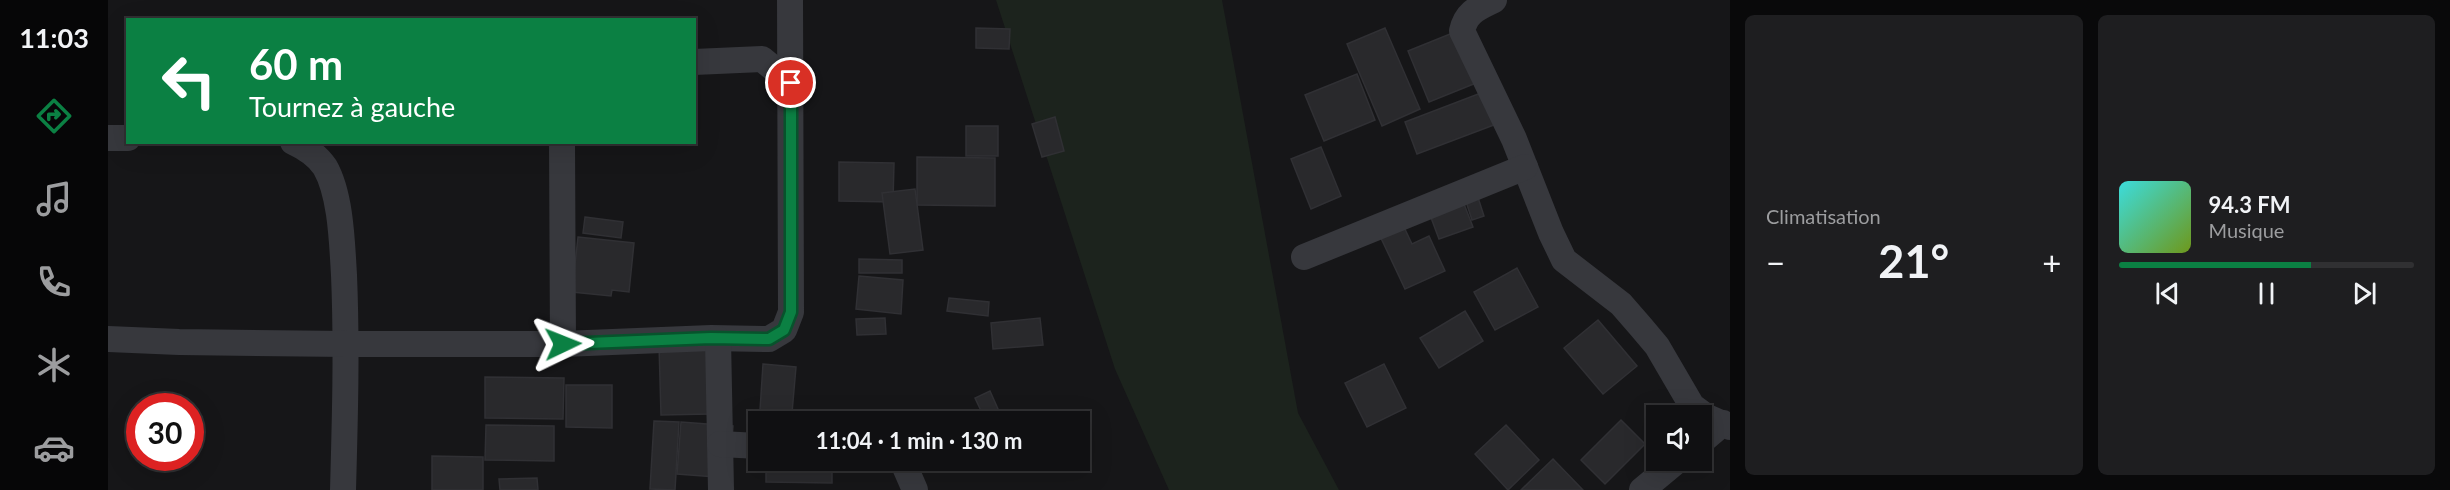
<!DOCTYPE html>
<html lang="fr">
<head>
<meta charset="utf-8">
<style>
	:root { --surface:#101012; --page:#1e1e20; --text:#f1f3f6; --muted:#9c9d9f; --line:#303032; --accent:#0b8043 }
	body { margin:0; font-family:Lato,sans-serif; background:var(--page); color:var(--text); height:100vh; display:flex; flex-direction:column; font-size:22px; white-space:nowrap }
	* { box-sizing:border-box; margin:0 }
	p { font-size:20px; color:var(--muted) }
	.icon { flex:none; width:33px; height:33px; fill:none; stroke:currentColor; stroke-width:2; stroke-linecap:round; stroke-linejoin:round }
	.map { position:relative; flex:1; overflow:hidden }
	.side { display:flex; flex-direction:column; gap:15px; padding:15px; background:#09090a; width:720px }
	.side>* { flex:none }
	.banner { position:absolute; left:18px; top:18px; width:570px; height:126px; border-radius:0px; box-shadow:0 6px 24px #0002,0 0 0 2px var(--line); background:#0b8043; color:#fff; overflow:hidden }
	.tools { position:absolute; left:1538px; top:405px; display:grid; gap:12px }
	.tools a { display:grid; place-items:center; width:66px; height:66px; border-radius:0px; background:var(--surface); box-shadow:0 6px 24px #0002,0 0 0 2px var(--line); font-size:30px }
	.speed { position:absolute; left:18px; top:393px; display:flex; gap:12px; font-size:30px; font-weight:700; text-align:center }
	.speed>* { display:grid; place-content:center; width:78px; height:78px; border-radius:50%; background:var(--surface); box-shadow:0 6px 24px #0002,0 0 0 2px var(--line); line-height:1 }
	.speed .limit { border:9px solid #d22; background:#fff; color:#111 }
	.pin { position:absolute; display:grid; place-items:center; width:51px; height:51px; color:#fff; margin:-26px; border:3px solid #fff; border-radius:50%; box-shadow:0 2px 6px #0007 }
	.me { position:absolute; width:66px; margin:-33px; rotate:88deg; stroke-linejoin:round; filter:drop-shadow(0 0 4px #0008) }
	.turn { display:flex; align-items:center; gap:21px; height:126px; padding:0 24px; font-size:27px }
	.turn .icon { width:78px; height:78px; stroke-width:2.5 }
	.turn b { display:block; font-size:42px; line-height:51px }
	.big { font-size:45px; font-weight:700; line-height:1.1 }
	.side .tile { flex:1; display:flex; flex-direction:column; justify-content:center; gap:9px; min-width:0; padding:0 21px; border-radius:9px; background:var(--page) }
	.song { display:flex; align-items:center; gap:18px }
	.cover { width:72px; height:72px; border-radius:9px; background:linear-gradient(135deg,hsl(180 70% 55%),hsl(80 70% 35%)) }
	.played { height:6px; border-radius:3px; background:linear-gradient(90deg,var(--accent) 65%,var(--line) 65%) }
	.keys { display:flex; justify-content:space-around; direction:ltr }
	.heat { display:flex; justify-content:space-between; align-items:center; font-size:33px; direction:ltr }
	.side .tiles { flex:1; display:grid; gap:15px; grid-template-columns:repeat(2,1fr) }
	.trip { position:absolute; left:640px; top:411px; width:342px; height:60px; border-radius:0px; background:var(--surface); box-shadow:0 6px 24px #0002,0 0 0 2px var(--line); font-weight:700; line-height:60px; text-align:center }
	main { display:flex; flex:1; min-height:0 }
	.tab-bar { display:flex; flex-direction:column; width:108px; justify-content:space-around; align-items:center; background:#060607; color:var(--muted) }
	.tab-bar .icon { width:42px; height:42px }
	.tab-bar .current { color:var(--accent) }
	.tab-bar b { font-size:27px; color:var(--text) }
	.map>svg:first-child { display:block }
</style>
</head>
<body>
<main>
<nav class="tab-bar">
<b>11:03</b>
<svg class="icon current" aria-label="directions" viewBox="0 0 24 24"><path d="M12 3l9 9-9 9-9-9zM9 14v-3h6M13 9l2 2-2 2"/></svg>
<svg class="icon" aria-label="music" viewBox="0 0 24 24"><path d="M9 18V5l10-2v13"/><circle cx="6" cy="18" r="3"/><circle cx="16" cy="16" r="3"/></svg>
<svg class="icon" aria-label="phone" viewBox="0 0 24 24"><path d="M5 4h4l2 5-3 2q2 4 5 5l2-3 5 2v4C11 20 4 13 5 4z"/></svg>
<svg class="icon" aria-label="climate" viewBox="0 0 24 24"><path d="M12 3v18M4 7l16 10M4 17L20 7"/></svg>
<svg class="icon" aria-label="car" viewBox="0 0 24 24"><path d="M5 17H2v-5l4-1 3-4h7l3 4 3 1v5h-3M9 17h6M6 11h13"/><circle cx="7" cy="17" r="2"/><circle cx="17" cy="17" r="2"/></svg>
</nav>
<div class="map">
<svg width="1622" height="490" viewBox="0 0 1622 490">
	<rect width="100%" height="100%" fill="#161618"/>
	<polygon fill="#1c231d" points="888,0 1114,0 1190,413 1231,490 1061,490 1007,369"/>
	<g fill="#29292c" stroke="#303034" stroke-width="1.5">
		<polygon points="868,28 902,29 901,49 868,48"/>
		<polygon points="1277,28 1312,109 1274,126 1239,44"/>
		<polygon points="1352,30 1373,81 1321,102 1300,51"/>
		<polygon points="1249,74 1267,120 1216,141 1197,95"/>
		<polygon points="1386,88 1399,120 1309,154 1297,122"/>
		<polygon points="947,117 956,151 934,157 924,124"/>
		<rect x="858" y="126" width="32" height="30"/>
		<polygon points="1213,147 1233,196 1203,209 1183,159"/>
		<polygon points="809,157 887,158 887,206 809,205"/>
		<polygon points="731,162 786,163 785,202 731,201"/>
		<polygon points="1365,182 1376,216 1364,220 1353,186"/>
		<polygon points="1349,186 1365,227 1331,239 1316,199"/>
		<polygon points="807,189 815,250 782,254 774,193"/>
		<polygon points="477,217 515,222 513,238 475,233"/>
		<polygon points="1295,225 1304,244 1321,236 1337,271 1297,289 1272,236"/>
		<polygon points="470,237 526,243 521,292 504,290 503,296 464,292"/>
		<polygon points="751,259 794,260 794,273 751,273"/>
		<polygon points="1409,268 1430,307 1387,330 1366,292"/>
		<polygon points="751,276 795,280 793,314 748,309"/>
		<polygon points="841,298 881,302 880,316 839,311"/>
		<polygon points="1357,311 1375,341 1331,368 1312,338"/>
		<polygon points="777,318 778,334 749,335 748,319"/>
		<polygon points="932,318 935,345 885,349 883,323"/>
		<polygon points="1490,320 1529,366 1495,394 1456,348"/>
		<polygon points="601,344 602,414 553,415 551,345"/>
		<polygon points="655,364 688,367 684,413 652,410"/>
		<polygon points="1276,364 1298,408 1259,427 1237,383"/>
		<polygon points="377,377 456,378 455,419 377,418"/>
		<polygon points="458,385 504,385 504,428 458,427"/>
		<polygon points="882,391 890,409 876,417 867,398"/>
		<polygon points="1513,420 1537,444 1497,484 1473,460"/>
		<polygon points="546,421 571,422 567,490 542,489"/>
		<polygon points="573,422 625,426 621,478 569,474"/>
		<polygon points="378,425 446,426 446,461 377,460"/>
		<polygon points="1398,425 1431,460 1400,490 1367,454"/>
		<polygon points="324,456 375,457 375,490 324,490"/>
		<polygon points="1445,459 1475,490 1413,490"/>
		<polygon points="658,460 724,460 724,483 658,482"/>
		<polygon points="429,478 430,490 392,490 391,479"/>
	</g>
	<g fill="none" stroke-linecap="round" stroke-linejoin="round">
		<g stroke="#37383d" stroke-width="26">
			<path d="M1386 0C1370 8 1358 12 1354 31L1406 139 1443 233 1456 260 1513 304 1533 327 1549 346 1584 406 1599 417 1622 427"/>
			<polyline points="586,62 654,59 683,83"/>
			<polyline points="0,138 20,138"/>
			<path d="M185 142C198 148 209 155 217 167 233 195 234 243 236 275 239 347 237 418 235 490"/>
			<polyline points="454,142 455,344"/>
			<polyline points="1196,257 1417,167"/>
			<polyline points="0,339 71,342 239,344 455,344 603,338 661,339 676,330 683,312 682,0"/>
			<polyline points="610,339 613,490"/>
			<polyline points="1593,442 1615,423"/>
			<polyline points="612,444 651,446"/>
			<polyline points="794,460 807,490"/>
			<polyline points="1534,490 1570,460"/>
		</g>
	</g>
	<g fill="none" stroke-linecap="round" stroke-linejoin="round">
		<defs>
			<polyline id="route" points="455,344 603,338 661,339 676,330 683,312 683,83"/>
		</defs>
		<use href="#route" stroke="#07532c" stroke-width="15"/>
		<use href="#route" stroke="#0b8043" stroke-width="10"/>
	</g>
</svg>
<div class="tools">
<a><svg class="icon" aria-label="sound" viewBox="0 0 24 24"><path d="M4 9h4l5-4v14l-5-4H4zM17 9q2 3 0 6"/></svg></a>
</div>
<div class="speed"><div class="limit">30</div></div>
<div class="pin" style="left:683px;top:83px;background:#d93025"><svg class="icon" aria-label="arrive" viewBox="0 0 24 24"><path d="M6 21V4h12l-3 4 3 4H6"/></svg></div>
<svg class="me" style="left:455px;top:344px" viewBox="-20 -20 40 40"><path d="M0-17L14 15 0 8-14 15z" fill="#0b8043" stroke="#fff" stroke-width="4"/></svg>
<div class="trip">11:04 · 1 min · 130 m</div>
<div class="banner">
<div class="turn"><svg class="icon" aria-label="left" viewBox="0 0 24 24"><path d="M17 20v-9H6M10 6l-5 5 5 5"/></svg><div><b>60 m</b>Tournez à gauche</div></div>
</div>
</div>
<section class="side">
<div class="tiles">
<div class="tile"><p>Climatisation</p>
<div class="heat"><a>−</a><b class="big">21°</b><a>+</a></div>
</div>
<div class="tile">
<div class="song"><i class="cover"></i><div><b>94.3 FM</b><p>Musique</p></div></div>
<div class="played"></div>
<div class="keys"><svg class="icon" aria-label="previous" viewBox="0 0 24 24"><path d="M18 5L8 12l10 7zM5 5v14"/></svg><svg class="icon" aria-label="pause" viewBox="0 0 24 24"><path d="M8 5v14M16 5v14"/></svg><svg class="icon" aria-label="next" viewBox="0 0 24 24"><path d="M6 5l10 7-10 7zM19 5v14"/></svg></div>
</div>
</div>
</section>
</main>
</body>
</html>
